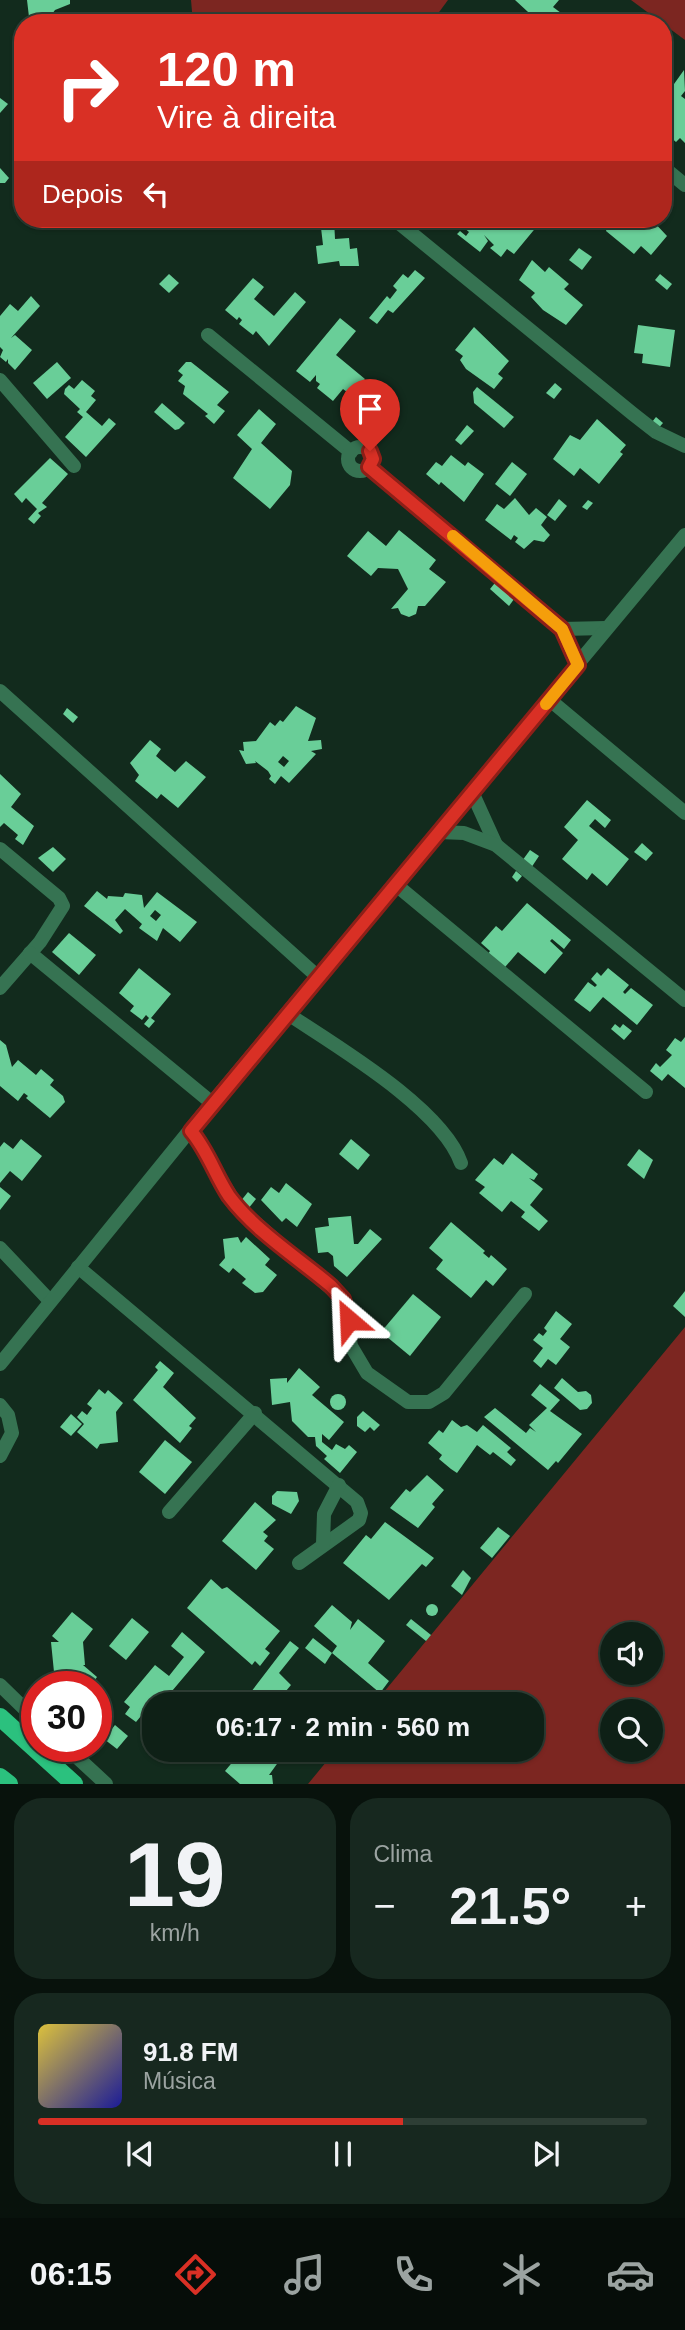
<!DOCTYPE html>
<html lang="pt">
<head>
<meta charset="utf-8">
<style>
	:root { --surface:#0e2016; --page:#17281f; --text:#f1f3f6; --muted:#9ba3a1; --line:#2e3e35; --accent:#d93025 }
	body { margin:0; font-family:Arial,sans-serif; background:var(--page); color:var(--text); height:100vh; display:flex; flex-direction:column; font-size:26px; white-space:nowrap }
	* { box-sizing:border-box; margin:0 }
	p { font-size:23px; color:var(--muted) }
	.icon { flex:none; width:38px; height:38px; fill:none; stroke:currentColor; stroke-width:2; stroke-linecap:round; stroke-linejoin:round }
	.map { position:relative; height:1784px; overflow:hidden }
	.drawer { display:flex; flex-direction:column; gap:14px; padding:14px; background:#08120c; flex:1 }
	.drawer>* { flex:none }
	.top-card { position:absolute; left:14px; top:14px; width:658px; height:214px; border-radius:28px; box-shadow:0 2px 5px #0004,0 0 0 2px var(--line); background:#d93025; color:#fff; overflow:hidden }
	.tools { position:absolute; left:600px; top:1622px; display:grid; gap:14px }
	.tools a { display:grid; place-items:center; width:63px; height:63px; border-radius:50%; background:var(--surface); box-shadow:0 2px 5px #0004,0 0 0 2px var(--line); font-size:35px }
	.speed { position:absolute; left:21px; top:1671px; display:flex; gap:14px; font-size:35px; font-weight:700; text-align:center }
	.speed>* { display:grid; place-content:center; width:91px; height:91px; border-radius:50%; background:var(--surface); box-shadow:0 2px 5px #0004,0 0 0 2px var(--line); line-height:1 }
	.speed .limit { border:10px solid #d22; background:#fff; color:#111 }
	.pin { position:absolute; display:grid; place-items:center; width:60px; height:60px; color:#fff; margin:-72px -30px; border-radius:50% 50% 50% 0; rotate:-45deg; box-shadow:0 0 7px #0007 }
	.pin .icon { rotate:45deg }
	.me { position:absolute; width:77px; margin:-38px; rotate:334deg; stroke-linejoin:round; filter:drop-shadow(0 0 5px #0008) }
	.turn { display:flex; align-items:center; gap:24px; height:147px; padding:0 28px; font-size:32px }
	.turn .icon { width:91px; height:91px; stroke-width:2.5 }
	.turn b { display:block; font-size:49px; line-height:60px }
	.then { display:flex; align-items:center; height:66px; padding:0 28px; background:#0003; gap:14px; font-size:26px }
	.big { font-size:52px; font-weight:700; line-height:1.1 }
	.drawer .tile { flex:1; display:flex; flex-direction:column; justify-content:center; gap:10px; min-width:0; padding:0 24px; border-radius:28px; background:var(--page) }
	.drawer .dial { align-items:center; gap:0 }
	.dial b { font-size:91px; line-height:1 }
	.song { display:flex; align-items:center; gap:21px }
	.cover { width:84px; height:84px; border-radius:10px; background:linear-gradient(135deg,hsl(50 70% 55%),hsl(240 70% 35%)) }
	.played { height:7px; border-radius:4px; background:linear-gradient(90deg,var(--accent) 60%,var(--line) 60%) }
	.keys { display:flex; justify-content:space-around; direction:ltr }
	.heat { display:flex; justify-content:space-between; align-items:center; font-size:38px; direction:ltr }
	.drawer .tiles { flex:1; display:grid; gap:14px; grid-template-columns:1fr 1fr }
	.tile:last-child { grid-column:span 2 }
	.trip { position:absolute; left:142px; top:1692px; width:402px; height:70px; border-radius:28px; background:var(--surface); box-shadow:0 2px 5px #0004,0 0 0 2px var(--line); font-weight:700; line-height:70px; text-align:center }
	.dock { display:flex; height:112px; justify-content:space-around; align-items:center; background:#060d09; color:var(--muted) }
	.dock .icon { width:49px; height:49px }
	.dock .on { color:var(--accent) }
	.dock b { font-size:32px; color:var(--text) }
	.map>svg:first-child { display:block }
</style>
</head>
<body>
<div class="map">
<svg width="685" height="1784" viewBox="0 0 685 1784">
	<rect width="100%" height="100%" fill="#122b1d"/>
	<g fill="#7c2621" fill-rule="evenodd">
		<polygon points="191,0 448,0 431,23 193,23"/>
		<polygon points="631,0 685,0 685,40"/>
		<path d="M685 1327V1784H308L336 1750H532V1704H374ZM612 1634H651V1673H612ZM612 1712H651V1750H612Z"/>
	</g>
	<g fill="#69ce98" fill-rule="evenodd">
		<polygon points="27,0 70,0 70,4 55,10 46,22 37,23 29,17"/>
		<polygon points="515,0 559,0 553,7 561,13 553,23 542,20 540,23"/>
		<polygon points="684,70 685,91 681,96 685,99 685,143 680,138 676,142 663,131 663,94 669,91"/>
		<polygon points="0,98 8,104 0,113"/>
		<polygon points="0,168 9,178 5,183 0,183"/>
		<polygon points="320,219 334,219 335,239 349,238 350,249 357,248 359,266 340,266 339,261 318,264 316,246 323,245"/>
		<polygon points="470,219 496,219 506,227 513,219 530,219 538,225 514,254 507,249 501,257 490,248 494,245 484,235 488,241 480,252 457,234 460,231 466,236 469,232 463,227"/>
		<polygon points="609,219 651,219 667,236 651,255 641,246 634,254 606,231"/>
		<polygon points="579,248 592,257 582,270 569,260"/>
		<polygon points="532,260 545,272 549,267 569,284 564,289 583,305 566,325 543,310 531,297 535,293 519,280"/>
		<polygon points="415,270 425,278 393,313 388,310 377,324 369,318 387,296 390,299 397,290 393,286 403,274 408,278"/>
		<polygon points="169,274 179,283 169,293 159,284"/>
		<polygon points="660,274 672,284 667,290 655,280"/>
		<polygon points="253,278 264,287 254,299 274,316 295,292 306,302 269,346 256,331 253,335 239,324 242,320 239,317 237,320 225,310"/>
		<polygon points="31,296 40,306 11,338 15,335 32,350 15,370 8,363 8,359 6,362 0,357 3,350 0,347 0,316 10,304 18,311"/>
		<polygon points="340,318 356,331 336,355 365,379 351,395 343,389 333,401 317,388 320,384 316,381 316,375 310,382 296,371"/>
		<polygon points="638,325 675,330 670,367 642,363 643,354 634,353"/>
		<polygon points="474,327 509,361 498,374 503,378 494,389 466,369 460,360 463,356 455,350"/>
		<polygon points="57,362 71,378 47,399 33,383"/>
		<polygon points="186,362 191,362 229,392 217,405 225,411 214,424 205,416 208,414 183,394 185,386 178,381 183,375 178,371"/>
		<polygon points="82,380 95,391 91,396 96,400 86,412 102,426 109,418 116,424 86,457 65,437 83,417 77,412 80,409 64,394 65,389 69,385 74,389"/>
		<polygon points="555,383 562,389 554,399 546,393"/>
		<polygon points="477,387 514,417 504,428 474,403 473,392"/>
		<polygon points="162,403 185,423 179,429 175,430 154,412"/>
		<polygon points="259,409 276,424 261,443 292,471 290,485 270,509 233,478 252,449 237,435"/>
		<polygon points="656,417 663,423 656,431 652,422"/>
		<polygon points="597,419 626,445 620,452 623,454 599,484 580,468 574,476 553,459 570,435 580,440"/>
		<polygon points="467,425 474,431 461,445 455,440"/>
		<polygon points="451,455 465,466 468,462 484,474 464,502 441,482 439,485 426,474 436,462 442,466"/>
		<polygon points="50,458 68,474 42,503 47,507 38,513 41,516 34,524 28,519 37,509 26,498 22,503 14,494"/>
		<polygon points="512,462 527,474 510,496 495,484"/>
		<polygon points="515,498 529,515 536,508 547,517 541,525 550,535 544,542 534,540 524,549 515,542 518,538 514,535 511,540 485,520 497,504 504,509"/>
		<polygon points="559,499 567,506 555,521 547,515"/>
		<polygon points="588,500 593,503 587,510 582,507"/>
		<polygon points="399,530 436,560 429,569 446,582 425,606 418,606 416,614 409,617 401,614 398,608 391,609 408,589 398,569 378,568 371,576 347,556 368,531 386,546"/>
		<polygon points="499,578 517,595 509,606 490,589"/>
		<path d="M296 706 316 718 308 741 321 740 322 749 311 751 316 754 289 783 281 776 275 784 269 779 271 776 268 771 255 761 256 763 246 764 239 750 244 751 243 742 256 741 270 722 275 726 280 720 283 722ZM283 756 289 761 284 767 278 762Z"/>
		<polygon points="67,708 78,717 73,723 63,714"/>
		<polygon points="150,740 161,749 156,756 175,772 186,761 206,777 178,808 161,794 157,799 135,781 139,775 130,763"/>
		<polygon points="0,774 21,794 11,807 34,826 23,845 15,839 18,835 4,823 0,827"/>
		<polygon points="587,800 611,820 605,828 595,819 589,826 629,859 607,886 592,873 587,880 562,859 578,840 564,827"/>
		<polygon points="642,843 653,853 646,861 634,852"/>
		<polygon points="53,847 66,859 53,872 38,858"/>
		<polygon points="530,850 539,856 531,868 522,861"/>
		<polygon points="516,871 522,876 517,882 512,877"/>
		<path d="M97 891 107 899 108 896 123 897 125 893 142 895 144 908 157 892 197 922 180 942 163 928 157 941 139 928 142 924 125 909 115 920 123 931 120 934 84 906ZM155 910 161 915 156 921 150 916Z"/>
		<polygon points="527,903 571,940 564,949 552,939 550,941 563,953 545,974 518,952 500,973 488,954 490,951 481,943 496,926 502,931"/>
		<polygon points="69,933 96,955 79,975 52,952"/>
		<polygon points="139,968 171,994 151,1018 155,1021 149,1028 144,1024 149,1018 146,1015 142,1020 130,1011 134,1006 119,993"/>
		<polygon points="608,968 629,985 623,992 625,994 631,988 653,1005 637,1025 603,997 590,1012 574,1000 588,982 595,987 597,985 591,979 597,972 601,976"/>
		<polygon points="615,1024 620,1028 623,1024 632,1031 624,1040 611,1029"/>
		<polygon points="685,1037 685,1088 668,1074 662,1081 650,1071 656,1063 660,1067 672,1055 666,1050 675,1038 681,1042"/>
		<polygon points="0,1040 6,1045 12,1067 18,1060 36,1075 41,1069 54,1080 50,1085 63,1096 65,1102 50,1118 26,1098 28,1096 24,1093 18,1101 0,1086"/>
		<polygon points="21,1139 42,1156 22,1181 10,1171 0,1183 0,1147 4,1142 13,1149"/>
		<polygon points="351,1139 370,1155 358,1170 339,1154"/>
		<polygon points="639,1149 653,1160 644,1179 627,1165"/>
		<polygon points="512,1153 538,1174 534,1180 529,1178 543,1189 530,1205 548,1221 539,1231 521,1217 525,1212 511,1201 502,1212 479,1193 485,1187 475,1180 494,1158 503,1165"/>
		<polygon points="286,1183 312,1204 297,1227 286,1218 282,1222 261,1200 271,1187 279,1193"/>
		<polygon points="0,1187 11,1196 0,1210"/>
		<polygon points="248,1192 256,1199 248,1209 240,1202"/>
		<polygon points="351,1216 354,1244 358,1244 370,1229 382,1239 347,1277 334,1266 333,1256 328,1252 318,1253 315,1228 329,1226 328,1218"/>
		<polygon points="451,1222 485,1251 483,1253 489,1258 491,1255 507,1269 493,1286 486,1280 471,1298 436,1269 443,1260 429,1248"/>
		<polygon points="238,1237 241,1243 246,1237 270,1259 265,1265 277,1275 263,1292 255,1293 242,1283 246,1279 233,1268 229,1273 219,1265 225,1258 223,1239"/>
		<polygon points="685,1291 685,1317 673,1306"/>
		<polygon points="413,1294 441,1317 410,1356 381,1332"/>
		<polygon points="556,1311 572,1324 560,1339 570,1347 556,1365 548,1359 541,1368 533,1361 543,1348 533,1340 539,1333 543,1336 547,1331 544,1328"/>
		<polygon points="160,1361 174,1373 163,1387 196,1418 189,1426 192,1428 180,1443 133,1400 158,1370 155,1367"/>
		<polygon points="299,1368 320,1387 312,1395 344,1422 329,1440 322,1434 322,1442 332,1450 336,1444 345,1449 349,1445 357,1452 340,1473 324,1459 327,1456 316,1446 315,1437 308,1437 292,1421 290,1402 272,1405 270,1379 287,1378 287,1383"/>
		<polygon points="562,1378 578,1392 586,1391 591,1395 592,1403 587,1409 580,1410 554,1388"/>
		<polygon points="540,1384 560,1400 550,1411 582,1434 558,1463 556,1461 548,1470 484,1417 495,1408 526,1433 530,1428 536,1432 529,1425 547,1408 531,1395"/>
		<polygon points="99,1389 105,1394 108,1390 123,1403 116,1412 118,1442 100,1444 97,1449 77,1432 84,1424 77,1417 82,1411 87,1415 92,1408 87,1404"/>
		<circle cx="338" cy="1402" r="8"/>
		<polygon points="363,1411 380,1425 374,1431 370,1427 365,1432 357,1426 357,1417"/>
		<polygon points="71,1414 82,1424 71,1436 60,1427"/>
		<polygon points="452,1420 461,1427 467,1425 477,1432 483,1425 511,1448 507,1452 516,1460 511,1466 493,1452 490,1455 477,1445 457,1473 451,1469 439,1459 442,1455 428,1443 439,1430 443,1433"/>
		<polygon points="165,1440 192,1462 165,1494 139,1472"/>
		<polygon points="427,1475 444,1490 432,1504 435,1507 418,1528 390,1508 406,1489 410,1492"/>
		<polygon points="277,1491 297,1492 299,1501 291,1514 272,1504 272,1496"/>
		<polygon points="255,1502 276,1520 263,1532 268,1536 264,1541 274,1549 256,1570 222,1541"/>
		<polygon points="385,1522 434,1558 426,1567 422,1564 389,1600 343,1563 366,1535 371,1539"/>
		<polygon points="498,1527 510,1536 492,1558 480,1548"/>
		<polygon points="463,1570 471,1578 462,1595 451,1586"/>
		<polygon points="211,1579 222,1589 227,1587 280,1631 265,1649 270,1653 260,1666 255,1661 252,1665 187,1608"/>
		<circle cx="432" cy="1610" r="6"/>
		<polygon points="332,1605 352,1622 350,1630 358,1619 385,1641 368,1663 389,1681 380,1693 332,1653 337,1646 314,1626"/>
		<polygon points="72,1612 93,1629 83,1642 85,1665 83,1665 97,1677 90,1687 74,1687 59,1675 62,1672 54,1672 51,1642 59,1642 52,1636"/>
		<polygon points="132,1618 149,1632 126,1660 109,1646"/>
		<polygon points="411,1619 431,1635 426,1641 406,1625"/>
		<polygon points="182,1632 205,1652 161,1704 154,1704 154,1713 147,1721 141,1716 136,1722 125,1714 130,1707 124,1702 155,1665 169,1676 184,1657 171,1646"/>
		<polygon points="313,1638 332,1653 325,1664 305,1648"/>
		<polygon points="290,1641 299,1648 279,1673 291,1685 275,1704 265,1704 251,1692"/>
		<polygon points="115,1725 128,1736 117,1749 104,1739"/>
		<polygon points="234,1750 287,1750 269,1775 272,1775 273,1784 240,1784 225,1771 235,1759"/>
	</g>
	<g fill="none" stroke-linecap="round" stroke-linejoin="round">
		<g stroke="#367352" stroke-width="14">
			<polyline points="663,167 685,185"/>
			<polyline points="394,219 633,414 656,432 685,446"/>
			<polyline points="208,335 351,452"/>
			<polyline points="0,380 74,466"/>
			<circle cx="360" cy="459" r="12"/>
			<polyline points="369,467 562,629 578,665"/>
			<polyline points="562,629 606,628"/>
			<polyline points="0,691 318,977"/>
			<polyline points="550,700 685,813"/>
			<polyline points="472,792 496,845"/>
			<polyline points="439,832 464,833 496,845 685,1000"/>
			<polyline points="0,849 59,898 63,906 40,942 0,988"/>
			<polyline points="395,884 646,1092"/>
			<polyline points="30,953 212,1103"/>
			<path d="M288 1014C336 1046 442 1108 461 1163"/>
			<path d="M191 1131C212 1156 221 1186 241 1210L343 1299 351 1346 367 1373 408 1402H429L444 1393 525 1294"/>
			<polyline points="0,1248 50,1301"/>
			<polyline points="78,1267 357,1502 361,1513 359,1520 299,1563"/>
			<polyline points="0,1364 212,1103 685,535"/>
			<polyline points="0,1405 8,1415 12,1433 0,1456"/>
			<polyline points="169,1512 255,1413"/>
			<polyline points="323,1544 324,1514 339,1485"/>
			<polyline points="0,1685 37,1721"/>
			<polyline points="65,1746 106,1784"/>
		</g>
		<g stroke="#2bc17e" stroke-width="18">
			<polyline points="0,1717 74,1784"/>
			<polyline points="0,1777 9,1784"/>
		</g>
	</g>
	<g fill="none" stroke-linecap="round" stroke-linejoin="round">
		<defs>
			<path id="route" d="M349 1320 343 1299 331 1286C298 1258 255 1231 229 1196 215 1175 208 1151 191 1131L578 665 562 629 369 467 373 459 370 451"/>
		</defs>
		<use href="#route" stroke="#8d1f18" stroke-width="18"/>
		<use href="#route" stroke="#d93025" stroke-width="12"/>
		<polyline stroke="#f59e0b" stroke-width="12" points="453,536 562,629 578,665 546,704"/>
	</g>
</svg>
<div class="tools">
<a><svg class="icon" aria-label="sound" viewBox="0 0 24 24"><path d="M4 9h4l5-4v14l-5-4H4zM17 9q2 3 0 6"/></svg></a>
<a><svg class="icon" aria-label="search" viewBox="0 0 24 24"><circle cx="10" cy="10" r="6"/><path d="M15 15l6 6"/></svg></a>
</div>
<div class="speed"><div class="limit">30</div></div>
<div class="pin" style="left:370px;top:451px;background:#d93025"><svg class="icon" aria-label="arrive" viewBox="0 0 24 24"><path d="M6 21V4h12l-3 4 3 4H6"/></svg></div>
<svg class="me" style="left:349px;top:1320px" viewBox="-20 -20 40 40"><path d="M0-17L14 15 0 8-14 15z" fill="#d93025" stroke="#fff" stroke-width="4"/></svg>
<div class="trip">06:17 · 2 min · 560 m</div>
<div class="top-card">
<div class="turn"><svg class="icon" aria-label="right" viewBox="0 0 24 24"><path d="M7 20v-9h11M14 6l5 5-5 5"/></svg><div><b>120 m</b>Vire à direita</div></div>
<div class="then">Depois<svg class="icon" aria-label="left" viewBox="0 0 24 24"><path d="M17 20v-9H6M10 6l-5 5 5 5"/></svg></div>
</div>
</div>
<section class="drawer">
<div class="tiles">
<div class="tile dial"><b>19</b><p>km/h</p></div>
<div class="tile"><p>Clima</p>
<div class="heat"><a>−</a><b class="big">21.5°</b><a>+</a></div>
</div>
<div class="tile">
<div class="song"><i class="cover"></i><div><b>91.8 FM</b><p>Música</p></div></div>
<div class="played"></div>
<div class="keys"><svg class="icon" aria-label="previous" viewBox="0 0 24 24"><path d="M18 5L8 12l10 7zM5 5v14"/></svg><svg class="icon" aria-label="pause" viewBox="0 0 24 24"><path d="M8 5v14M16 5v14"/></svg><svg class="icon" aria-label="next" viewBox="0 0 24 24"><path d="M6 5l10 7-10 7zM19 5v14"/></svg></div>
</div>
</div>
</section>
<nav class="dock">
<b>06:15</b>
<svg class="icon on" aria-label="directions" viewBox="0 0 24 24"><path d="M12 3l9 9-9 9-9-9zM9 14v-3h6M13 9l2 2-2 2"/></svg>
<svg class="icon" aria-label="music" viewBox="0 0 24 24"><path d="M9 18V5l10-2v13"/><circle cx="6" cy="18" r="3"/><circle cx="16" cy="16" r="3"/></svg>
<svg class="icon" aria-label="phone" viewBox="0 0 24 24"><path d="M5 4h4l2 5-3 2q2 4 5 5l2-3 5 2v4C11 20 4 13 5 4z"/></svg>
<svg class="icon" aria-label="climate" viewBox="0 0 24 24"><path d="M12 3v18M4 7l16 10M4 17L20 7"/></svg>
<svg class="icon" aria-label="car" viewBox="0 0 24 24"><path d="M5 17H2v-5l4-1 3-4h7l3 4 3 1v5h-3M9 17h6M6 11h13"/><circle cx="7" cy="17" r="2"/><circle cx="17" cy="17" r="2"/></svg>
</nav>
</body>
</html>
